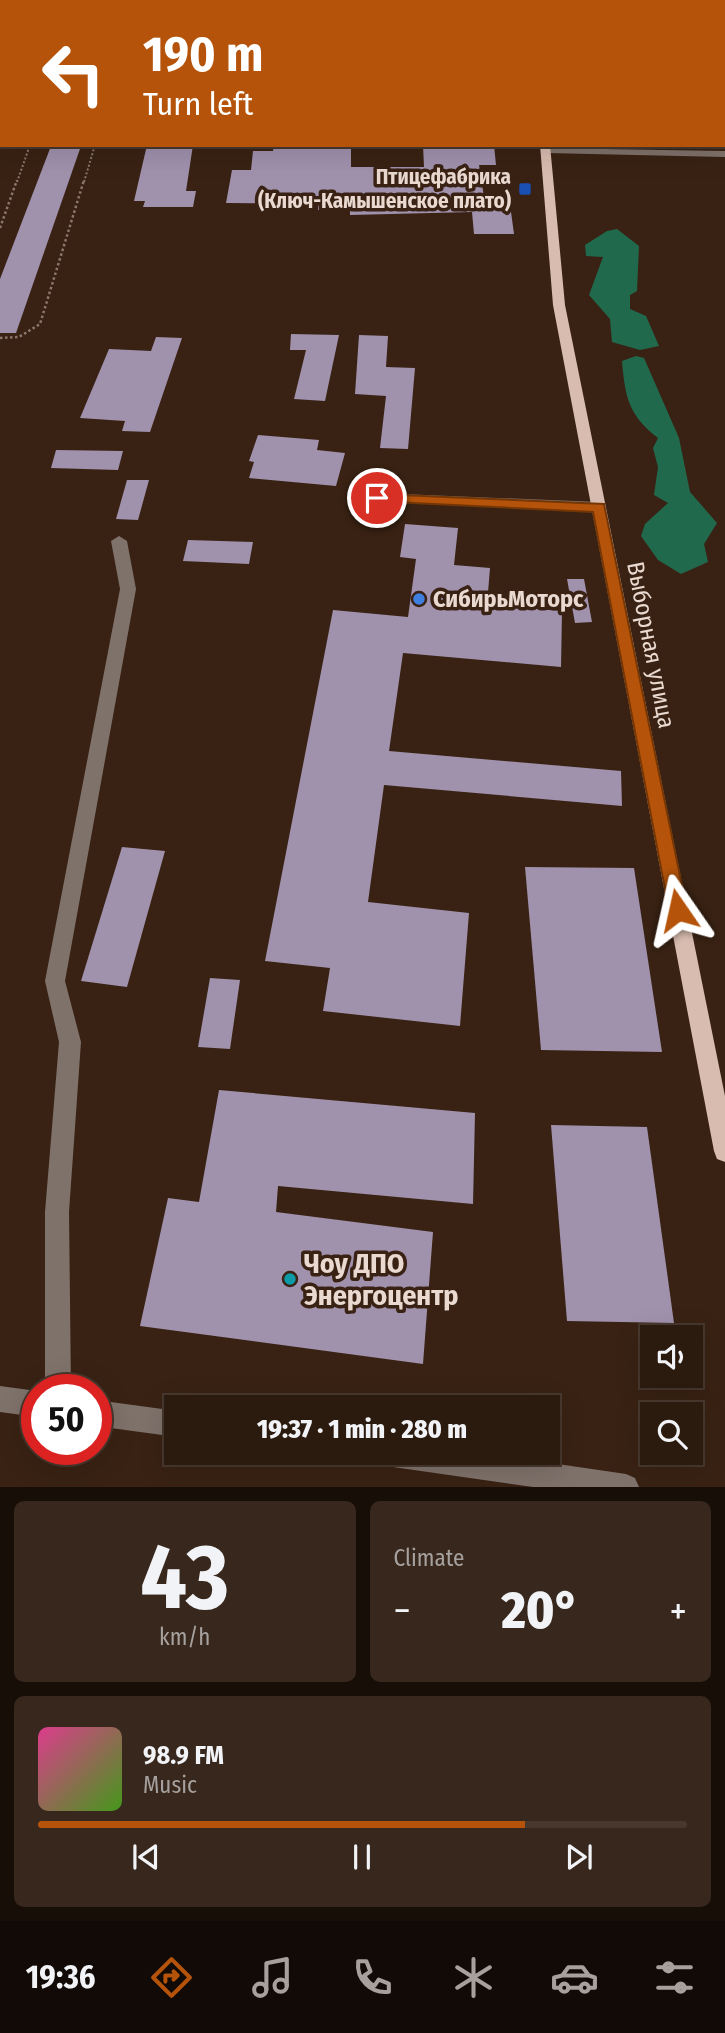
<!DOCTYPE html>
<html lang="en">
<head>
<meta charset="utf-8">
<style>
	:root { --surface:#2b1a0e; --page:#37271c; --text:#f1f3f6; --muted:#a6a19e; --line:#47382e; --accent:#b45309 }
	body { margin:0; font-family:"Fira Sans Condensed",sans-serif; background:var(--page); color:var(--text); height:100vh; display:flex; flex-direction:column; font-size:26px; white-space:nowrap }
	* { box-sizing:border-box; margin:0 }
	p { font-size:23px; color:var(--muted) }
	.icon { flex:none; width:38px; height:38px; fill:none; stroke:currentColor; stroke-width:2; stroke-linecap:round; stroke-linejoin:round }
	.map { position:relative; height:1487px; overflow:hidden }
	.sheet { display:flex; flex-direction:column; gap:14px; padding:14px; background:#180e08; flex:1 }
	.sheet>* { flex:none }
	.banner { position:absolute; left:0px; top:0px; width:726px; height:147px; box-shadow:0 7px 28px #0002,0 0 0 2px var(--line); background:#b45309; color:#fff; overflow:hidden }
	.controls { position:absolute; left:640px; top:1325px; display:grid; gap:14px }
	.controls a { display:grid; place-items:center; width:63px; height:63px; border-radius:0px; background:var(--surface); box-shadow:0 7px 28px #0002,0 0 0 2px var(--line); font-size:35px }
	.speed { position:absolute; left:21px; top:1374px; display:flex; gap:14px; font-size:35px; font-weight:700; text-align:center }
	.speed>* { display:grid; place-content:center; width:91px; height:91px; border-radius:50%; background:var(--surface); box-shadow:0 7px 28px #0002,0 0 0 2px var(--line); line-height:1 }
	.speed .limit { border:10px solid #d22; background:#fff; color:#111 }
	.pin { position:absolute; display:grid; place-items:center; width:60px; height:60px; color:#fff; margin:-30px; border:4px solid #fff; border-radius:50%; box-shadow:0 2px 7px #0007 }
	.me { position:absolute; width:77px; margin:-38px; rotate:349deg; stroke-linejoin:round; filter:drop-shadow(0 0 5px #0008) }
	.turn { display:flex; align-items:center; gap:24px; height:147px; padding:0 28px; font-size:32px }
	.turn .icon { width:91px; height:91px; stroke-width:2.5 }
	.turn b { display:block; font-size:49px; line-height:60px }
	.big { font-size:52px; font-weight:800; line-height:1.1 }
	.sheet .widget { flex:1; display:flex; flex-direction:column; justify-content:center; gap:10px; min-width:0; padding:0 24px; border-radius:10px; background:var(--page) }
	.sheet .dial { align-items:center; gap:0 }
	.dial b { font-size:91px; line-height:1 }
	.song { display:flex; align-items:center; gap:21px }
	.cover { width:84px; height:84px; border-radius:10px; background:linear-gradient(135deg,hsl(330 70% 55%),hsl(100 70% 35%)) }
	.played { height:7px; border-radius:4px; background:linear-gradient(90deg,var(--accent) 75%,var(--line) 75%) }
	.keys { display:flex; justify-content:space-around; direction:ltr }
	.heat { display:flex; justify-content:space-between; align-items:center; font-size:38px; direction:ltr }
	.sheet .tiles { flex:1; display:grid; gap:14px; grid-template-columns:1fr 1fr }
	.widget:last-child { grid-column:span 2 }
	.trip { position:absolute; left:164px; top:1395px; width:396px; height:70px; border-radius:0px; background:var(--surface); box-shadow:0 7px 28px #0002,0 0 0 2px var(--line); font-weight:800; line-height:70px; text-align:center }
	.tab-bar { display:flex; height:112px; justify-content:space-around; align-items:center; background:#110a06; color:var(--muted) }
	.tab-bar .icon { width:49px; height:49px }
	.tab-bar .current { color:var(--accent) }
	.tab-bar b { font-size:32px; color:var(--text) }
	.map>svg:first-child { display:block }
</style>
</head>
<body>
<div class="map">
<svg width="725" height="1487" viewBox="0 0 725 1487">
	<rect width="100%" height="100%" fill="#392213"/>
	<g fill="#21694d">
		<polygon points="617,229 639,246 637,291 630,295 630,309 646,316 659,346 640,350 612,342 610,319 589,295 603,257 586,256 585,245 607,231"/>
		<path d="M636 356 644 358 679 438 690 492 717 523 704 544 708 562 681 574 658 560 641 536 645 524 668 503 654 495 658 467 653 448 658 438C628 415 625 396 622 361Z"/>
	</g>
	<g fill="#a091ad">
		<polygon points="147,145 193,145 186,191 196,191 193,207 143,207 145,201 134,201"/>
		<polygon points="274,145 351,145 351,167 424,167 423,145 494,145 496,165 479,165 484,197 509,197 514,234 474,234 472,212 350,215 350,210 318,210 318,204 226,203 232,170 251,170 253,151 273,151"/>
		<polygon points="51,146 81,146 16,333 0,333 0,279"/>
		<polygon points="291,334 339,335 325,401 294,399 306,350 290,350"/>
		<polygon points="359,335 388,336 386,367 415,368 408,449 380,448 386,396 355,394"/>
		<polygon points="156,337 182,338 150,432 122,431 125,421 80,418 109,349 151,351"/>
		<polygon points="258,435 319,440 317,450 345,453 336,486 249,478 254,462 249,461"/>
		<polygon points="56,450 123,451 118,470 51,468"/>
		<polygon points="127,480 149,480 138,520 116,519"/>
		<polygon points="405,524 458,528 454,565 490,568 487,605 562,611 561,667 403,653 389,751 621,771 622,806 384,785 368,902 469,913 460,1026 323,1011 330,968 265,961 333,610 408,617 416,559 400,557"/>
		<polygon points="188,540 253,542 249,564 183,561"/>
		<polygon points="567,579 584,579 592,622 575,623"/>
		<polygon points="122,847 165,851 127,987 81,981"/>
		<polygon points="525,867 634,868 662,1052 541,1050"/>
		<polygon points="210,978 240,980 230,1049 198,1047"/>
		<polygon points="219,1090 475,1113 473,1204 278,1186 276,1212 433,1232 423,1364 140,1326 168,1198 199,1202"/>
		<polygon points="551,1125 647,1127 674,1323 567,1321"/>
	</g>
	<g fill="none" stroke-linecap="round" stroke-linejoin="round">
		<g stroke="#8b776b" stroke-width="2" stroke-dasharray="2 2" stroke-linecap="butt">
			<polyline points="17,182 30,145"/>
			<polyline points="84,182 95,145"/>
		</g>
		<g stroke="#8b776b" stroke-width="2.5" stroke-dasharray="2.5 2.5" stroke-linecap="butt">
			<polyline points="0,228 17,180"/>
			<polyline points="0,338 19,337 40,324 84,180"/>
		</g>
		<g fill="#7f726b" fill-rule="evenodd">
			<rect x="0" y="133" width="2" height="6"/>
			<polygon points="542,148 725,151 725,157 546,153 541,150"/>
			<polygon points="377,493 599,502 606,507 599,512 372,501 370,498"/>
			<polygon points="119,536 127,541 136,589 65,981 81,1042 69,1212 71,1390 45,1390 45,1212 59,1042 45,981 120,589 111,541"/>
			<polygon points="0,1386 37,1391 37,1417 0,1412"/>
			<polygon points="96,1400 177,1411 177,1437 96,1426"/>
			<polygon points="366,1452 475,1452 626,1474 635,1478 639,1487 533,1487 379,1465 370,1461"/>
		</g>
		<g fill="#d8bcaf" fill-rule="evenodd">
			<polygon points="551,0 559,0 550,2"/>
			<polygon points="540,145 550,145 565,305 725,1096 725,1162 717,1159 714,1151 553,305"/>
		</g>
	</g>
	<polygon fill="#b45309" stroke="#753606" stroke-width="2" points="377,494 604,504 687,910 684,915 678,917 672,915 669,910 593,512 373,501 373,495"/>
	<rect fill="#1a4fb4" stroke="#392213" stroke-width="2.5" x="518" y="182" width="14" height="14" rx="3.5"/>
	<circle fill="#3f7fe0" stroke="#392213" stroke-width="2.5" cx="419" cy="599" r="7"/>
	<circle fill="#0f9aa8" stroke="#392213" stroke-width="2.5" cx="290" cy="1279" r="7"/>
	<g text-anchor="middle" stroke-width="7" stroke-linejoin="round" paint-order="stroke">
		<g font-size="21" font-weight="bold" fill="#e9d9d0" stroke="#392213" text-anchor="end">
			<text x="511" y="184">Птицефабрика<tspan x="511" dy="24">(Ключ-Камышенское плато)</tspan></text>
		</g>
		<g font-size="24" font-weight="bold" fill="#e9d9d0" stroke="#392213" text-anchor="start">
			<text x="433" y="607">СибирьМоторс</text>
		</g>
		<g font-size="24" fill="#e9d9d0" stroke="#392213">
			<text transform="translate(651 645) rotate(79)" y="8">Выборная улица</text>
		</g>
		<g font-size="28" font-weight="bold" fill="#e9d9d0" stroke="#392213" text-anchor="start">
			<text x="304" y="1273">Чоу ДПО<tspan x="304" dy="32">Энергоцентр</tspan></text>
		</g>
	</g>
</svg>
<div class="controls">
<a><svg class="icon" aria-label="sound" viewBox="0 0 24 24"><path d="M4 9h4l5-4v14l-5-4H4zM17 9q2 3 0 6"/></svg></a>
<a><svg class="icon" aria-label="search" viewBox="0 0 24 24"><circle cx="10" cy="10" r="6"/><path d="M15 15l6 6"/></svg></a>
</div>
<div class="speed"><div class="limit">50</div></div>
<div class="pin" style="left:377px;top:498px;background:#d93025"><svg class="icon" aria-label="arrive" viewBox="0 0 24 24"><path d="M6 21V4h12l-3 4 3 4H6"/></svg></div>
<svg class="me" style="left:678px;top:910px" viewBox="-20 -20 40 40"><path d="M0-17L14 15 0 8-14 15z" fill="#b45309" stroke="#fff" stroke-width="4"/></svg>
<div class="trip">19:37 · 1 min · 280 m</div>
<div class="banner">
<div class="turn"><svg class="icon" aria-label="left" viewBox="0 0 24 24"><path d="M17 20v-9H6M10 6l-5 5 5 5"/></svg><div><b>190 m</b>Turn left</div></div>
</div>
</div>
<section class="sheet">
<div class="tiles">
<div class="widget dial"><b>43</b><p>km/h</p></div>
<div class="widget"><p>Climate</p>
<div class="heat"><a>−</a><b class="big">20°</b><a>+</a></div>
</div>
<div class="widget">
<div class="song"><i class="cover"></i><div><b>98.9 FM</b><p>Music</p></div></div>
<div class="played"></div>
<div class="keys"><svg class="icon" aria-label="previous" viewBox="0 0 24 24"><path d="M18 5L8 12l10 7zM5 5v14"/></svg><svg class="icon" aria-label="pause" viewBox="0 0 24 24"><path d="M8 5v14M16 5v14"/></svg><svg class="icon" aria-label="next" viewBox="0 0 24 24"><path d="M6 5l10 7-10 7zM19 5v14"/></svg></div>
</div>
</div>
</section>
<nav class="tab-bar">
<b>19:36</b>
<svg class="icon current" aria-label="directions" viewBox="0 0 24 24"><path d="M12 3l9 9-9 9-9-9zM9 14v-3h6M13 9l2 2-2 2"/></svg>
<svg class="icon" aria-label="music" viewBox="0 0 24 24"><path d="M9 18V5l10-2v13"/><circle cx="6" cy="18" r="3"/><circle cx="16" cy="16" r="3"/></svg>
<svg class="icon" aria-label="phone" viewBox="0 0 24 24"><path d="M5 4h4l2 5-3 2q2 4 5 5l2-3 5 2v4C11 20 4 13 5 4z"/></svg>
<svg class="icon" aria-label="climate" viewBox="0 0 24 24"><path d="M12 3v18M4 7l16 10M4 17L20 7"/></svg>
<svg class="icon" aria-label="car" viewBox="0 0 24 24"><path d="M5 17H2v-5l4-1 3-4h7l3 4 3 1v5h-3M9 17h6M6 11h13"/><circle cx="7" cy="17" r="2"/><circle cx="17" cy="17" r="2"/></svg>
<svg class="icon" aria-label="filters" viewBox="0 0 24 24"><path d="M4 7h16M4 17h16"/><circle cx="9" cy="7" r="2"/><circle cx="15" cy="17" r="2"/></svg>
</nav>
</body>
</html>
